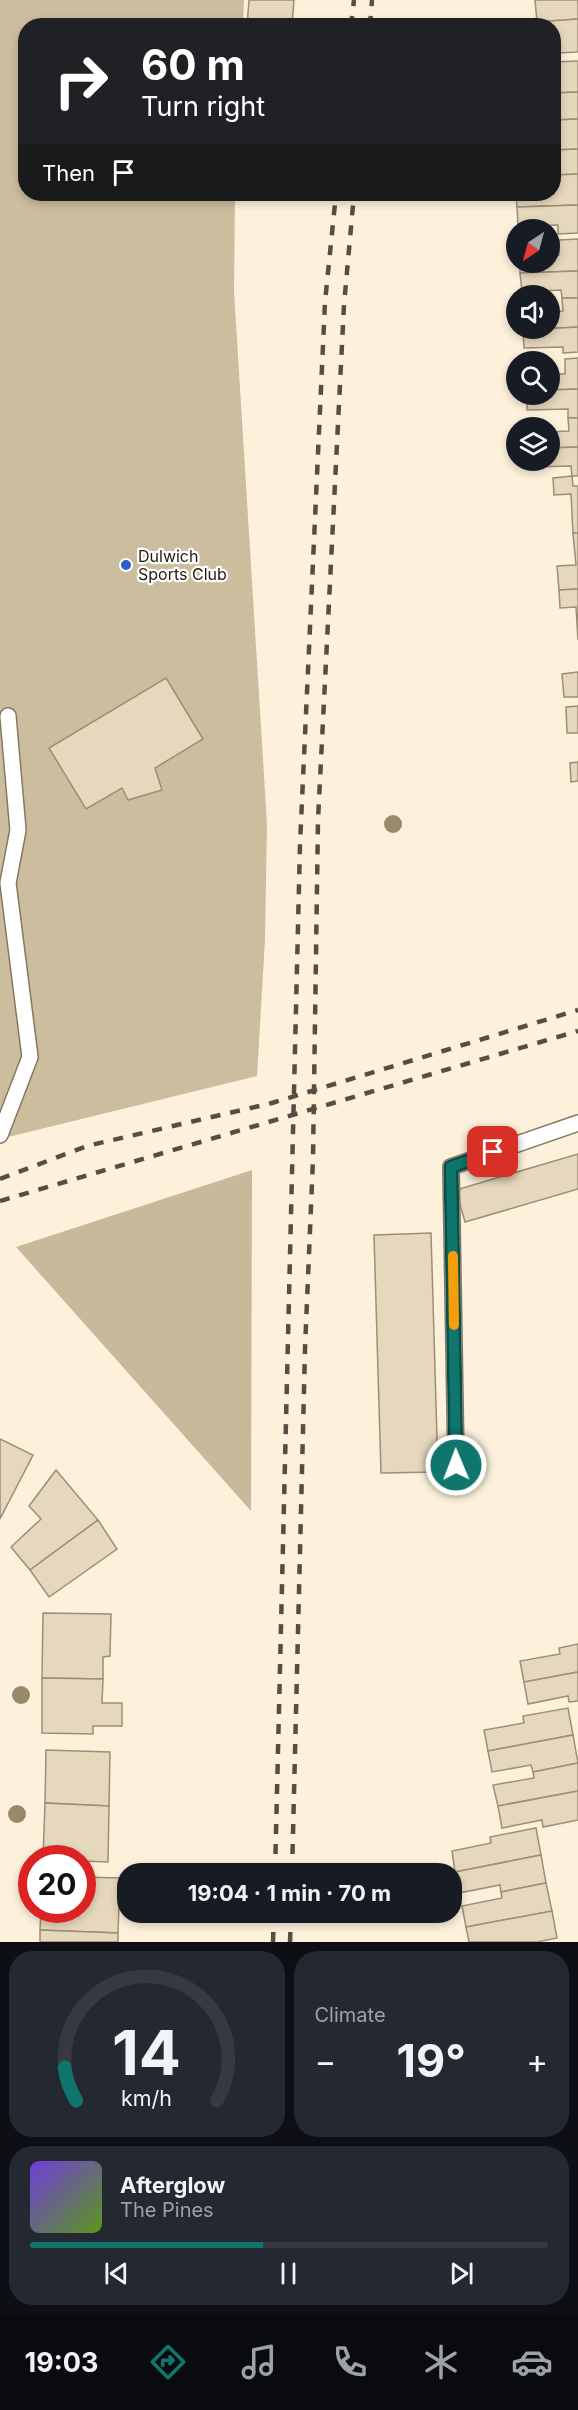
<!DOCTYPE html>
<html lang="en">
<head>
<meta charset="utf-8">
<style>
	:root { --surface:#171b24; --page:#242831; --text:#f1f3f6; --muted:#9ea1a6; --line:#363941; --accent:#0f766e }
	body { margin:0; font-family:Inter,sans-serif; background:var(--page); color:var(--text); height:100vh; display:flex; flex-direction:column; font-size:22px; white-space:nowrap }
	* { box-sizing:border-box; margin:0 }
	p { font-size:20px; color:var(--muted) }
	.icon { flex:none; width:33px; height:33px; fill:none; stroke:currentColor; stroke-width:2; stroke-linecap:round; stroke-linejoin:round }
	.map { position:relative; height:1942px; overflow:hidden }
	.drawer { display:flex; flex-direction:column; gap:9px; padding:9px; background:#0d0f14; flex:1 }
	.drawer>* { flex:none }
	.hud { position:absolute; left:18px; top:18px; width:543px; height:183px; border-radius:24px; box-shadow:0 3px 9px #0003; background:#202124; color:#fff; overflow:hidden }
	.needle { width:39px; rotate:216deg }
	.tools { position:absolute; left:506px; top:219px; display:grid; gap:12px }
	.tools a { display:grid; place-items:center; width:54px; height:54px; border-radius:50%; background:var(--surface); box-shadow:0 3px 9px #0003; font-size:30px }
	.speed { position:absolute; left:18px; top:1845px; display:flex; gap:12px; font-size:30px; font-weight:700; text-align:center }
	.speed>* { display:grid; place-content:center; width:78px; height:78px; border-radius:50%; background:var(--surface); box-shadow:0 3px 9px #0003; line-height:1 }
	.speed .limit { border:9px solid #d22; background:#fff; color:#111 }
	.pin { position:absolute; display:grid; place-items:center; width:51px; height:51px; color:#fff; margin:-26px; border-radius:12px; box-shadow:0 3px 9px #0006 }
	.me { position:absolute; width:66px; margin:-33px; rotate:359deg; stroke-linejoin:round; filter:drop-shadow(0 0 4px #0008) }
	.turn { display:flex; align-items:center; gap:21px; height:126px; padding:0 24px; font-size:27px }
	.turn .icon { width:78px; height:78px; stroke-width:2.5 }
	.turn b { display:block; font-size:42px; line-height:51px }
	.then { display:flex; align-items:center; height:57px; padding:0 24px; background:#0003; gap:12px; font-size:22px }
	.big { font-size:45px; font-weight:700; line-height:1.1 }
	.drawer .widget { flex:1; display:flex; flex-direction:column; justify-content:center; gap:9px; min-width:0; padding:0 21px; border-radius:24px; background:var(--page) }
	.drawer .dial { align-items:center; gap:0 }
	.dial svg { height:156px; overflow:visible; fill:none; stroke:var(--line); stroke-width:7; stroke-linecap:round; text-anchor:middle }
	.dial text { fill:var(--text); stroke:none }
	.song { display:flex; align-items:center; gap:18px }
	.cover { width:72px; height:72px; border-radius:9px; background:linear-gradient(135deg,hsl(260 70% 55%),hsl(90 70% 35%)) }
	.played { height:6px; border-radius:3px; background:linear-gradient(90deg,var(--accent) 45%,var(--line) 45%) }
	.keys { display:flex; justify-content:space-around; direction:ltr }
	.heat { display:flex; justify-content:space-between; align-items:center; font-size:33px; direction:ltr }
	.drawer .tiles { flex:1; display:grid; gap:9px; grid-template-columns:1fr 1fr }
	.widget:last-child { grid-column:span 2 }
	.trip { position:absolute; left:117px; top:1863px; width:345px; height:60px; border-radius:24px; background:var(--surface); box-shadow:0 3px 9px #0003; font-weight:700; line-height:60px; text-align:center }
	.tab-bar { display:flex; height:96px; justify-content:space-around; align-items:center; background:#090b0e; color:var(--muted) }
	.tab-bar .icon { width:42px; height:42px }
	.tab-bar .current { color:var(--accent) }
	.tab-bar b { font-size:27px; color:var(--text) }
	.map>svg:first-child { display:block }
</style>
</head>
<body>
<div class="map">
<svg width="578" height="1942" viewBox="0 0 578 1942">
	<rect width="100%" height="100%" fill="#fdf1dc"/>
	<polygon fill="#cdbd9f" points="0,0 244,0 243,25 26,26 26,194 235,194 234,291 267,824 265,940 257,1076 0,1139"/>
	<polygon fill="#c9b99a" points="252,1170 251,1511 16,1247"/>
	<g fill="#e6d8bd" stroke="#9c8f76" stroke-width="1.5">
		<polygon points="249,0 294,0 292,26 247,26"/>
		<polygon points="535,0 578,0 578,19 537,22"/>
		<polygon points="578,19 578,52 558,53 558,58 554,58 554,26 537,26 537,22"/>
		<polygon points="578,61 578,92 554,93 554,62"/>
		<polygon points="578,92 578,119 554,120 554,93"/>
		<polygon points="578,119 578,149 554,150 554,120"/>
		<polygon points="578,149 578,174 555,175 554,150"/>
		<polygon points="578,174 578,205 517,207 516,194 554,194 554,190 556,190 555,175"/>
		<polygon points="578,205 578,233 558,234 558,225 518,226 517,207"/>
		<polygon points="578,239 578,271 520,273 520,262 549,262 549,256 559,255 559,240"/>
		<polygon points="578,271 578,298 562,298 561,290 522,292 520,273"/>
		<polygon points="562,298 578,298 578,327 523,330 549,328 549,312 563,311"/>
		<polygon points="578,327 578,352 563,353 563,347 524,348 523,330"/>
		<polygon points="578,358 578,389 549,390 549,374 565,374 565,359"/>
		<polygon points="578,389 578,418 568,418 568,409 527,410 527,394 549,394 549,390"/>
		<polygon points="568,418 578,418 578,447 549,448 549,432 569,431"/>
		<polygon points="578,447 578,476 572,476 571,466 531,467 530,460 549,460 549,448"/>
		<polygon points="572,476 573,486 578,486 578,533 573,533 571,494 554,495 553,478"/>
		<polygon points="573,533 578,533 578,589 559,590 557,566 576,565"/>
		<polygon points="578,589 578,640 576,607 560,608 559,590"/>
		<polygon points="578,672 578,697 564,697 562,674"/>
		<polygon points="166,678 203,739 155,768 162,790 128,800 122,788 86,809 49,748"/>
		<polygon points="578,706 578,733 567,733 566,707"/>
		<polygon points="578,762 578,781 571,782 570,763"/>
		<polygon points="578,1154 578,1189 465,1222 456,1190"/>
		<polygon points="431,1233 438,1472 381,1473 374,1235"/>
		<polygon points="0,1439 33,1455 0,1519"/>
		<polygon points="56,1470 98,1520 30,1570 11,1547 41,1519 29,1506"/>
		<polygon points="98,1520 117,1549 49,1597 30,1570"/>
		<polygon points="43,1613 111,1614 110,1656 103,1657 103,1679 42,1678"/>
		<polygon points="578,1644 578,1672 524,1682 520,1661 560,1654 559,1648"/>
		<polygon points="578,1672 578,1701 569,1702 568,1696 528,1704 524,1682"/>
		<polygon points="42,1678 103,1679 102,1703 122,1703 122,1726 93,1726 93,1734 42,1733"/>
		<polygon points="568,1708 573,1735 488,1751 484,1730 524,1723 523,1716"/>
		<polygon points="573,1735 578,1763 533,1772 531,1765 492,1772 488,1751"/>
		<polygon points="46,1750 110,1752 109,1806 45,1803"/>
		<polygon points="578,1763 578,1791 498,1806 493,1785 534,1778 533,1772"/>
		<polygon points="578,1791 578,1820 543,1827 542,1820 502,1828 498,1806"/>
		<polygon points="45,1803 109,1806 108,1862 82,1861 82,1858 43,1858"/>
		<polygon points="536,1828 541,1855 455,1872 452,1851 491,1843 490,1837"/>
		<polygon points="541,1855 546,1883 501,1892 500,1885 459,1893 455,1872"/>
		<polygon points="82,1877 120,1878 118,1933 40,1930 41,1910 82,1910"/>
		<polygon points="546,1883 552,1911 466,1927 462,1906 502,1898 501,1892"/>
		<polygon points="552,1911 557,1938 537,1942 469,1942 466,1927"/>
		<polygon points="40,1930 118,1933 118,1942 40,1942"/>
	</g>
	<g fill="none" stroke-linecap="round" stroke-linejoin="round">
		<defs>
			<g id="lane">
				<polyline points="0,1135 30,1057 8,883 18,830 8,716"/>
				<polyline points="456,1465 451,1167 578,1123"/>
			</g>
		</defs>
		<use href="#lane" stroke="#857860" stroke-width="18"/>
		<use href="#lane" stroke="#fff" stroke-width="15"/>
		<g stroke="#554e42" stroke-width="4.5" stroke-dasharray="10 10" stroke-linecap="butt">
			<polyline points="351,26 354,0"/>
			<polyline points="370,26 372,0"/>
			<polyline points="0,1179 87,1146 272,1103 578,1010"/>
			<polyline points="0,1201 578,1031"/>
			<polyline points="275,1874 300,844 325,302 336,194"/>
			<polyline points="292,1874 305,1349 313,1159 318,820 344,305 354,194"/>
			<polyline points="273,1942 274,1912"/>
			<polyline points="290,1942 291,1912"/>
		</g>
	</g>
	<g fill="#988969">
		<circle cx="393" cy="824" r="9"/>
		<circle cx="21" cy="1695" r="9"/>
		<circle cx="17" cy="1814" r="9"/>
	</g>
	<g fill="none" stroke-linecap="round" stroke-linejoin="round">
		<defs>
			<polyline id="route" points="456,1465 451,1167 493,1152"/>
		</defs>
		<use href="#route" stroke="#0a4d48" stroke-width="15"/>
		<use href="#route" stroke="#0f766e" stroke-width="10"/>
		<polyline stroke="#f59e0b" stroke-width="10" points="453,1256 454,1325"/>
	</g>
	<circle fill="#2c5ecc" stroke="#fff" stroke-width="2" cx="126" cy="565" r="6"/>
	<g text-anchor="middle" stroke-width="4.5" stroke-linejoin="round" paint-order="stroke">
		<g font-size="16" fill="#201b11" stroke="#fff" text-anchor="start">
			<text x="138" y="562">Dulwich<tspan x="138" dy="18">Sports Club</tspan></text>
		</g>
	</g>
</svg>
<div class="tools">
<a><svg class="needle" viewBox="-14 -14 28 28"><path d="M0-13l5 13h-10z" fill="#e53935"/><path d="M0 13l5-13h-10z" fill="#9ea1a6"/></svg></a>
<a><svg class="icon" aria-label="sound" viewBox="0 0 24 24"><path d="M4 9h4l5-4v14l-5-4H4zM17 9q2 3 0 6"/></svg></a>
<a><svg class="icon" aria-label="search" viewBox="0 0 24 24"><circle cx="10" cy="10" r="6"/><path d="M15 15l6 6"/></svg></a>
<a><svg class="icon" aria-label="layers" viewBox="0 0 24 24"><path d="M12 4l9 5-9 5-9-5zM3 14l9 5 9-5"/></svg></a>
</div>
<div class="speed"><div class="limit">20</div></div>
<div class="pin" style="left:493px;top:1152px;background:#d93025"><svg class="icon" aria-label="arrive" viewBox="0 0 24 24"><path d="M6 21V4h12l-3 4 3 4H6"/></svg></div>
<svg class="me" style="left:456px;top:1465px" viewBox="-20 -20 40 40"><circle r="17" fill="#0f766e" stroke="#fff" stroke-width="3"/><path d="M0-11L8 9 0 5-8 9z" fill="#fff"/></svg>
<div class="trip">19:04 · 1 min · 70 m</div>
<div class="hud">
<div class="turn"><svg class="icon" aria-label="right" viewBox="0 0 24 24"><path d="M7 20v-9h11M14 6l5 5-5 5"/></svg><div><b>60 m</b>Turn right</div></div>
<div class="then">Then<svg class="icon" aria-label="arrive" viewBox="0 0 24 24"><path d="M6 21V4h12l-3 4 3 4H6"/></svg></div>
</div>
</div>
<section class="drawer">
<div class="tiles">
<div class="widget dial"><svg viewBox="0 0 100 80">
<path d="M14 69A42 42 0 1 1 86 69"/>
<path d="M14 69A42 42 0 0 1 8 52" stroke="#0f766e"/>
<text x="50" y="56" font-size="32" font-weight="700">14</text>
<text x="50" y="72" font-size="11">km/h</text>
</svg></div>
<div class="widget"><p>Climate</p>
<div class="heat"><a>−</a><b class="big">19°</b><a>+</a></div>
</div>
<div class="widget">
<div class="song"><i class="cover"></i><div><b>Afterglow</b><p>The Pines</p></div></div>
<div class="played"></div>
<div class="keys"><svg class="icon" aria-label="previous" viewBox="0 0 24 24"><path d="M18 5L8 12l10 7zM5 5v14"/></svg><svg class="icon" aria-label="pause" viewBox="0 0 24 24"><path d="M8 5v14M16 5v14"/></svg><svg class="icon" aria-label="next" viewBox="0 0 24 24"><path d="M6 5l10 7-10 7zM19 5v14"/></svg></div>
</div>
</div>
</section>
<nav class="tab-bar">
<b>19:03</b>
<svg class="icon current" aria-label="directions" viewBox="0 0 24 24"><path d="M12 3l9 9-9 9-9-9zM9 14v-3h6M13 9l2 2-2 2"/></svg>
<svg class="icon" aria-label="music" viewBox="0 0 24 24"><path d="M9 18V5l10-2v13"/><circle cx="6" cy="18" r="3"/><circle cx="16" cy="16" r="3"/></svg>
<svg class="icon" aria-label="phone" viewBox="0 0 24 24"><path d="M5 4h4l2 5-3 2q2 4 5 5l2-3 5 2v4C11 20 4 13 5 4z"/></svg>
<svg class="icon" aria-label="climate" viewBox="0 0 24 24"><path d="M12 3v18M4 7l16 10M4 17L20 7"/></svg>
<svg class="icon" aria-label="car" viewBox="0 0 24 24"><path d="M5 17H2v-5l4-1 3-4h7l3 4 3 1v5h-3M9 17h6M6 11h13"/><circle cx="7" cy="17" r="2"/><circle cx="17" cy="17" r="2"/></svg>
</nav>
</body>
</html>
